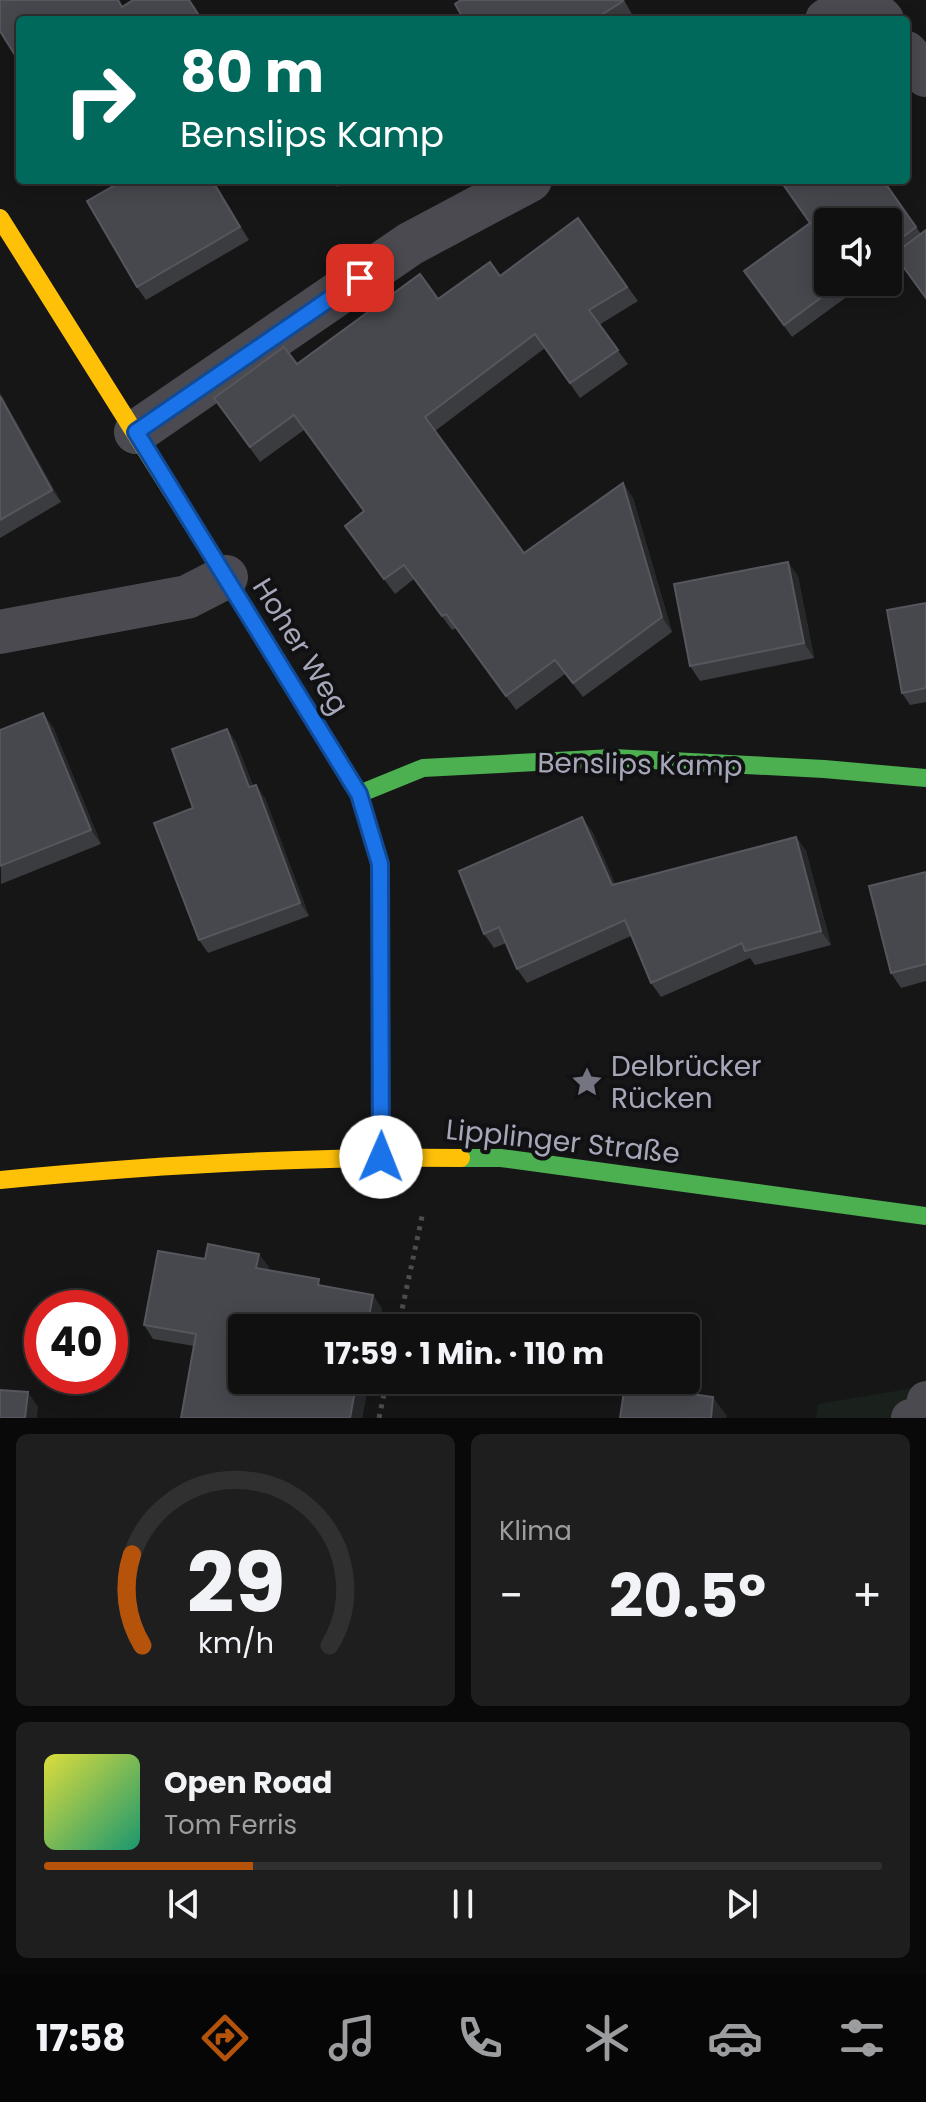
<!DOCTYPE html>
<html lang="de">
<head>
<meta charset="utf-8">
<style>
	:root { --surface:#101011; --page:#1e1e1f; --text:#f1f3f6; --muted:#9c9d9f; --line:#303031; --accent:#b45309 }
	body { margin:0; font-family:Poppins,sans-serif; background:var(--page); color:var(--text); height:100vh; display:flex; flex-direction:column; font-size:30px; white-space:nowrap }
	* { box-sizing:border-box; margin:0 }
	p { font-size:26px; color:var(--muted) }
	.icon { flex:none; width:44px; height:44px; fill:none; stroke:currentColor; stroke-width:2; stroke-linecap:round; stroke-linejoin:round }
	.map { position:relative; height:1418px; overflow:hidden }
	.sheet { display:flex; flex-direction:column; gap:16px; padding:16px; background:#090909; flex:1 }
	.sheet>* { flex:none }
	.guide { position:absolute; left:16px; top:16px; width:894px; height:168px; border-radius:8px; box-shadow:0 4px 20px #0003,0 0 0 2px var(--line); background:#00695c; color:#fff; overflow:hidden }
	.buttons { position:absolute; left:814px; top:208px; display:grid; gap:16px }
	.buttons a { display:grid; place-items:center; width:88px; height:88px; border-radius:8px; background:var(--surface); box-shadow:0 4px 20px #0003,0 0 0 2px var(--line); font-size:40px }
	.speed { position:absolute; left:24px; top:1290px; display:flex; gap:16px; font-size:40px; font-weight:700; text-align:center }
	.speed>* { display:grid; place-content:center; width:104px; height:104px; border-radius:50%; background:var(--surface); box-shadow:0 4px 20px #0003,0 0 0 2px var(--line); line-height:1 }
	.speed .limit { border:12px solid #d22; background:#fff; color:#111 }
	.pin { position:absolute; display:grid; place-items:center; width:68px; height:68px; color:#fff; margin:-34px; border-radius:16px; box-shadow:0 4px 12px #0006 }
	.me { position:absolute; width:88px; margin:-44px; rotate:1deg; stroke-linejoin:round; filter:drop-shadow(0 0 6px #0008) }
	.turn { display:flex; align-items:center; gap:28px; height:168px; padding:0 32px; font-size:36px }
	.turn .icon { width:104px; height:104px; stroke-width:2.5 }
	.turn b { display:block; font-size:56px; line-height:68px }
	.big { font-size:60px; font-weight:700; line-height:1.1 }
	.sheet .tile { flex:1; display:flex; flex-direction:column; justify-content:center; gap:12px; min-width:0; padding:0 28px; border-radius:12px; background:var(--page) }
	.sheet .dial { align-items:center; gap:0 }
	.dial svg { height:208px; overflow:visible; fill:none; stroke:var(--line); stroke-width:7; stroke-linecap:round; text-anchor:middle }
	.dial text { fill:var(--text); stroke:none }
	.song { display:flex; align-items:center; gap:24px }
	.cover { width:96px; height:96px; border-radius:12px; background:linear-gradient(135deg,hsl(60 70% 55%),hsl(160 70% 35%)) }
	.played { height:8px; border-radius:4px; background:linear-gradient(90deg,var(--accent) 25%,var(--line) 25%) }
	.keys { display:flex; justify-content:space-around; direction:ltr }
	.heat { display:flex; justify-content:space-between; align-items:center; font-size:44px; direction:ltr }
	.sheet .tiles { flex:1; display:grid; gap:16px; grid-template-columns:1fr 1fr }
	.tile:last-child { grid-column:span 2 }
	.trip { position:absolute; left:228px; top:1314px; width:472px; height:80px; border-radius:8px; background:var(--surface); box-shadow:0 4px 20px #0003,0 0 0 2px var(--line); font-weight:700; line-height:80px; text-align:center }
	.menu { display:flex; height:128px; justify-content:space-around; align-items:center; background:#060607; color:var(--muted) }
	.menu .icon { width:56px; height:56px }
	.menu .on { color:var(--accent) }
	.menu b { font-size:36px; color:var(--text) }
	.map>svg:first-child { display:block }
</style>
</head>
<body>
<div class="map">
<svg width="926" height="1418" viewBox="0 0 926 1418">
	<rect width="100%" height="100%" fill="#161617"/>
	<polygon fill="#1a211d" points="926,1386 926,1418 816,1418 818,1404"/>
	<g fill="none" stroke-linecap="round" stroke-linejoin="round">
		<g stroke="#4c4c51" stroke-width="5" stroke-dasharray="4 6" stroke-linecap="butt">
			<polyline points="398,1328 423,1212"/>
			<polyline points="379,1418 387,1380"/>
		</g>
		<polyline stroke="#4a4a50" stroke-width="38" points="910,1418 922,1416 926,1400"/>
		<g stroke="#4a4a50" stroke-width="44">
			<polyline points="827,20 879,17 882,20"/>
			<polyline points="906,53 926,75"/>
			<polyline points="136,432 410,244 530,180"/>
			<polyline points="0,632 187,597 226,577"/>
		</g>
		<g stroke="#4caf50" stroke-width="18">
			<polyline points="211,554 359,794 380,864 380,897"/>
			<polyline points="359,794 423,768 613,758 824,769 926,778"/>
			<polyline points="461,1158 501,1158 926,1216"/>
		</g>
		<g stroke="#ffc107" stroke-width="18">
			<polyline points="0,218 211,554"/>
			<polyline points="380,897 381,1157"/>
			<path d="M0 1180C153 1165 308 1156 461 1158"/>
		</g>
	</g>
	<g fill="#3b3c40">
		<polygon points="461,0 624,0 633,16 626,20 464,20"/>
		<polygon points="213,180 249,240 146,300 137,287"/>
		<polygon points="332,180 349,180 337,187"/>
		<polygon points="883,180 921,234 897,259 888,266 888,222 828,282 867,282 792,337 744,271"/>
		<polygon points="578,218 638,301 599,325 628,364 580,398 545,348 435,431 524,553 623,483 633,498 672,632 583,697 565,674 516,710 456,628 452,630 414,579 395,594 355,540 364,511 304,430 260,462 214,398 297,364 438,299 500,276"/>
		<polygon points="0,393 61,502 0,538"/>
		<polygon points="798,576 814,658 700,681 690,666"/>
		<polygon points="926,603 926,702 910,705 902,693"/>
		<polygon points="53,727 101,844 1,884 0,730"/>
		<polygon points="227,729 236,742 253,786 265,798 309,916 208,953 199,940 193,808"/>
		<polygon points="592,831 615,884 796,837 806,851 831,945 755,965 750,958 661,997 651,983 631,936 527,983 517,969 506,943 494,948 484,934"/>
		<polygon points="926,872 926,981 901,988 891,973"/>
		<polygon points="205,1259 269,1267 268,1270 324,1286 373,1295 382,1309 242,1380 369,1380 362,1418 181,1418 194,1346 153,1339 144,1325"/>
	</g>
	<g fill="#27282a">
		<polygon points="212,180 213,180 249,240 240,227"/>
		<polygon points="0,393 61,502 52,490 0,396"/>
		<polygon points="623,483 633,498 672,632 662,617"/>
		<polygon points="788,562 798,576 814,658 804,643"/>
		<polygon points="43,713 53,727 101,844 91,830"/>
		<polygon points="227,729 236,742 258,800 249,787"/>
		<polygon points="256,785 265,798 309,916 300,903"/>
		<polygon points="582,817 592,831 622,899 612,885"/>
		<polygon points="796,837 806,851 831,945 821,931"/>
		<polygon points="259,1254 269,1267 265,1282 256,1268"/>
		<polygon points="373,1295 382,1309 379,1328 367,1328"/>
		<polygon points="357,1380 369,1380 362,1418 350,1418"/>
		<polygon points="28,1392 38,1407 37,1418 25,1418"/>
		<polygon points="713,1397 727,1416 726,1418 711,1418"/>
	</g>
	<g fill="#47484d" stroke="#56575e" stroke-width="2">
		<polygon points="0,0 118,0 122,7 133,0 189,0 202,20 20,20 20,63 0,31"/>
		<polygon points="461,0 622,0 623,1 593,20 464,20 455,4"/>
		<polygon points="124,180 212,180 240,227 137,287 87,201"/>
		<polygon points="780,180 883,180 916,227 888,248 888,222 828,222 828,282 842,282 784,325 744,271 810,223"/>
		<polygon points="578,218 627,287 589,310 618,350 570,383 535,334 425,417 524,553 623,483 662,617 573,683 555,660 506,696 446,614 442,616 404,565 384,579 345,526 364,511 294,415 250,447 214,398 284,347 297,364 420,274 438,299 490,262 500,276"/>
		<polygon points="926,230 926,298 894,254"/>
		<polygon points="0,396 52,490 0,520"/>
		<polygon points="788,562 804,643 690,666 674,584"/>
		<polygon points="926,603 926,688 902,693 887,610"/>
		<polygon points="43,713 91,830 0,866 0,730"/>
		<polygon points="227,729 249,787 256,785 300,903 199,940 154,823 193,808 172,749"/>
		<polygon points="582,817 612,885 796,837 821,931 745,951 742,943 651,983 625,920 517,969 499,927 484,934 459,871"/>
		<polygon points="926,872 926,964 891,973 869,886"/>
		<polygon points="208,1244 259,1254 256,1268 319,1279 318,1285 373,1295 367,1328 242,1328 242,1380 357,1380 350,1418 181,1418 196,1334 144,1325 158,1251 205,1259"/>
		<polygon points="625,1384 713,1397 711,1418 620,1418"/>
		<polygon points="0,1390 28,1392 25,1418 0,1418"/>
	</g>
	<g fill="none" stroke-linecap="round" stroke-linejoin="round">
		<defs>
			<polyline id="route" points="360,278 136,432 359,794 380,864 381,1157"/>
		</defs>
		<use href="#route" stroke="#114b97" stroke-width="20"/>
		<use href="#route" stroke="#1a73e8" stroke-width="14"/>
	</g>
	<defs>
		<symbol id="sight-bare" viewBox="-9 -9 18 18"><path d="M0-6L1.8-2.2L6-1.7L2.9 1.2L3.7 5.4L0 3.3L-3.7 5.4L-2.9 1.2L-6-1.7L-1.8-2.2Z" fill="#747580" stroke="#111013" stroke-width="2.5" paint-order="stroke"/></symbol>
	</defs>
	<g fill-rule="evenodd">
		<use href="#sight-bare" x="565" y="1060" width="44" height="44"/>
	</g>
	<g text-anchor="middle" stroke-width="8" stroke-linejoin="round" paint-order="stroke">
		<g font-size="28" fill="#a6a8b9" stroke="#111013">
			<text transform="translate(301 646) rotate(58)" y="10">Hoher Weg</text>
			<text transform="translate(640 764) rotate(1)" y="10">Benslips Kamp</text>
			<text transform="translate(563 1141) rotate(6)" y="10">Lipplinger Straße</text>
		</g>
		<g font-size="28" fill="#a6a8b9" stroke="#111013" text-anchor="start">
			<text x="611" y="1076">Delbrücker<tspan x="611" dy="32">Rücken</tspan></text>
		</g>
	</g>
</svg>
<div class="buttons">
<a><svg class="icon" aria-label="sound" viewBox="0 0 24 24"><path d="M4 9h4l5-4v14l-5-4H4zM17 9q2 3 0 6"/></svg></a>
</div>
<div class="speed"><div class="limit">40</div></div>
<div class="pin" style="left:360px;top:278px;background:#d93025"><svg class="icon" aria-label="arrive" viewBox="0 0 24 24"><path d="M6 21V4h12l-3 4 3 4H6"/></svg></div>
<svg class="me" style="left:381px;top:1157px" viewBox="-20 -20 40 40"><circle r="19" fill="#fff"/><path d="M0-13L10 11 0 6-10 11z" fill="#1a73e8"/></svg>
<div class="trip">17:59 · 1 Min. · 110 m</div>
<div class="guide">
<div class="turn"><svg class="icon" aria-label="right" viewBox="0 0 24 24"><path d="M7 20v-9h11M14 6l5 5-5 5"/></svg><div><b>80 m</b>Benslips Kamp</div></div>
</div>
</div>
<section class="sheet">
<div class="tiles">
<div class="tile dial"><svg viewBox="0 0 100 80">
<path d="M14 69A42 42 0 1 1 86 69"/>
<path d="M14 69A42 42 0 0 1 10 34" stroke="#b45309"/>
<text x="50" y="56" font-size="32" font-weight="700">29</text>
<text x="50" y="72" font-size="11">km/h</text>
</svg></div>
<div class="tile"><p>Klima</p>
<div class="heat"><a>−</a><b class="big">20.5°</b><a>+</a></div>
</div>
<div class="tile">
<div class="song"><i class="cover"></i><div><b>Open Road</b><p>Tom Ferris</p></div></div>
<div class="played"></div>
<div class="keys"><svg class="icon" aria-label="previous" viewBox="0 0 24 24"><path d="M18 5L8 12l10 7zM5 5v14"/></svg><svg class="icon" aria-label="pause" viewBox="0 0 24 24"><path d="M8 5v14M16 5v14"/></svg><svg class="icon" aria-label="next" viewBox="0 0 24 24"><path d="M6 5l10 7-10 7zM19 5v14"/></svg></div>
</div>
</div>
</section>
<nav class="menu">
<b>17:58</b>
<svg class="icon on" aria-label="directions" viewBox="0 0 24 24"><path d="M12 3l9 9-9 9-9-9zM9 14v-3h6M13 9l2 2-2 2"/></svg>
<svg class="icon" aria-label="music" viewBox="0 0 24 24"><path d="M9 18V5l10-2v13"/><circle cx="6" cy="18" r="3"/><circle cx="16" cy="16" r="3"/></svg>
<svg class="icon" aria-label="phone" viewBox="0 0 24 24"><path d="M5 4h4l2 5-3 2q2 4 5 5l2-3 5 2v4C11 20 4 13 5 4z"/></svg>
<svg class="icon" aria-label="climate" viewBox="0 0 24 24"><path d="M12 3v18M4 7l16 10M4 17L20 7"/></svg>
<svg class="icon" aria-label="car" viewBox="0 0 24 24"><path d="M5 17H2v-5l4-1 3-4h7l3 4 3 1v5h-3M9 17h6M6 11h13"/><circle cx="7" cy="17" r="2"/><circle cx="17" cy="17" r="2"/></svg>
<svg class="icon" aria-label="filters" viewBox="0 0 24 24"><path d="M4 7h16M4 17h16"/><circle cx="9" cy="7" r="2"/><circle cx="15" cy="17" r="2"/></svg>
</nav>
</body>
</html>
